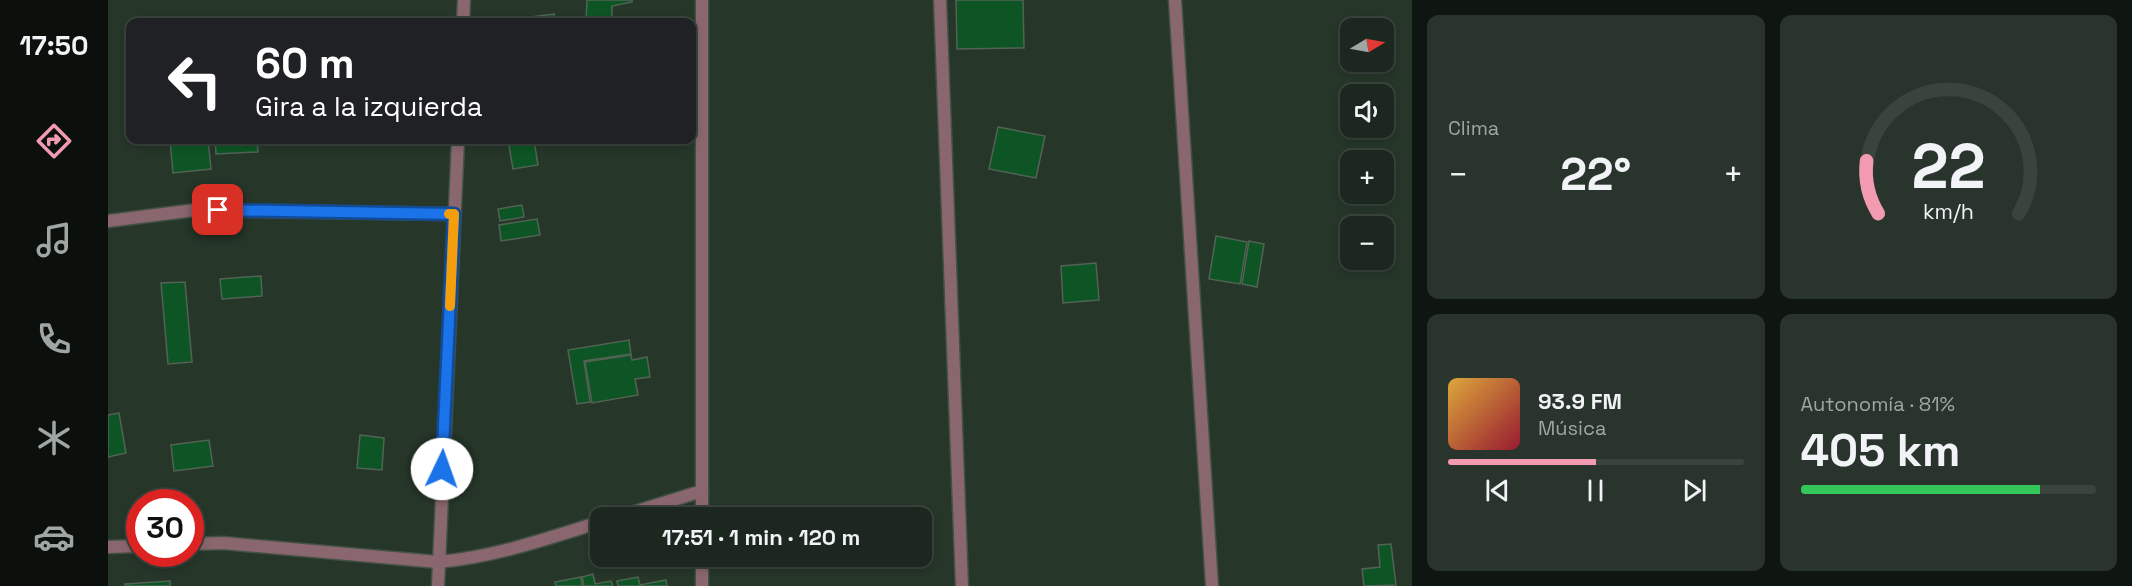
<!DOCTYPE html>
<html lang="es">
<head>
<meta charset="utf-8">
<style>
	:root { --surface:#1c281f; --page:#29342c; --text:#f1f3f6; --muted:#a0a6a4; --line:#3a443d; --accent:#f19ab0 }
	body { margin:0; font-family:"Space Grotesk",sans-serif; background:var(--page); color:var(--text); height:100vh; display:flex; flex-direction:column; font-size:22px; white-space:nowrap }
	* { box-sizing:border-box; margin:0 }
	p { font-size:20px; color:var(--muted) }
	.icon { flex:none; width:33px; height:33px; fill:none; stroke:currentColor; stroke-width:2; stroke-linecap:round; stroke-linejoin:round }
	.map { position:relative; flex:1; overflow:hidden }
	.panel { display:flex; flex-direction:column; gap:15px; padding:15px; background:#0f1611; width:720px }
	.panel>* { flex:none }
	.banner { position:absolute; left:18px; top:18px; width:570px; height:126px; border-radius:12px; box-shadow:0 3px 9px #0003,0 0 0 2px var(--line); background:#202124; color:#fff; overflow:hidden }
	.needle { width:39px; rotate:80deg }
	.fabs { position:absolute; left:1232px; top:18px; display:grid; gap:12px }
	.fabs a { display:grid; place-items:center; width:54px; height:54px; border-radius:12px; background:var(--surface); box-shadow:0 3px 9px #0003,0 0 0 2px var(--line); font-size:30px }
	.speed { position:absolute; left:18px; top:489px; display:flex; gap:12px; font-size:30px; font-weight:700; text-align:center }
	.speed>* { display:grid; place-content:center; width:78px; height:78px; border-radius:50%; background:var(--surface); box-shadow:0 3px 9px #0003,0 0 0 2px var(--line); line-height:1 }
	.speed .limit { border:9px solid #d22; background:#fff; color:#111 }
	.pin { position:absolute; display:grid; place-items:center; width:51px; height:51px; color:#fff; margin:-26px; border-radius:12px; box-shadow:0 3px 9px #0006 }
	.me { position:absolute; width:66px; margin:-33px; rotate:3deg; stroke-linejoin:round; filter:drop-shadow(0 0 4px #0008) }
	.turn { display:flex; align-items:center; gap:21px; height:126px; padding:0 30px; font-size:27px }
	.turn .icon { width:78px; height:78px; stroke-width:2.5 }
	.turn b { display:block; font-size:42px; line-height:51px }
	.big { font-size:45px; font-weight:600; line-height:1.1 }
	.panel .tile { flex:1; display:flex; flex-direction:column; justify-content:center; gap:9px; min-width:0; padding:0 21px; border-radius:12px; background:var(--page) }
	.panel .dial { align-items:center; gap:0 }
	.dial svg { height:156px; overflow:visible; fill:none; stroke:var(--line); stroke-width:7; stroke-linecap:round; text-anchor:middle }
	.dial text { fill:var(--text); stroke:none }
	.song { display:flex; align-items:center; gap:18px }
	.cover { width:72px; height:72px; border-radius:9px; background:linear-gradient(135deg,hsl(40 70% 55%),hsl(350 70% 35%)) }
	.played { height:6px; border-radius:3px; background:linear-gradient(90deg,var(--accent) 50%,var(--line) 50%) }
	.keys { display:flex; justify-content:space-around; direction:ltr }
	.heat { display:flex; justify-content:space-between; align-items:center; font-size:33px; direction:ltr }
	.charge { height:9px; border-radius:4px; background:linear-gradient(90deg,#34c759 81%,var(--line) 0) }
	.panel .tiles { flex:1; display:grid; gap:15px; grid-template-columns:repeat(2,1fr) }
	.trip { position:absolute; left:482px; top:507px; width:342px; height:60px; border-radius:12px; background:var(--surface); box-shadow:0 3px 9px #0003,0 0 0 2px var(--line); font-weight:600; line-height:60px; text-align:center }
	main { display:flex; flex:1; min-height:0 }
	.tabs { display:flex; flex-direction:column; width:108px; justify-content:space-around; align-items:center; background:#0b100c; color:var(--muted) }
	.tabs .icon { width:42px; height:42px }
	.tabs .selected { color:var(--accent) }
	.tabs b { font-size:27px; color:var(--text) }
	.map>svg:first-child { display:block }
</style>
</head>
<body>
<main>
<nav class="tabs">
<b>17:50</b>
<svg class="icon selected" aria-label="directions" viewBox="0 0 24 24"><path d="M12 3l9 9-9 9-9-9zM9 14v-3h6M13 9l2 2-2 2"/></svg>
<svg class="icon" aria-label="music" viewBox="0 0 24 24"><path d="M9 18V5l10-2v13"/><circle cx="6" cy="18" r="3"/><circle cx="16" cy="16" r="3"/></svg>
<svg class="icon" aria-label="phone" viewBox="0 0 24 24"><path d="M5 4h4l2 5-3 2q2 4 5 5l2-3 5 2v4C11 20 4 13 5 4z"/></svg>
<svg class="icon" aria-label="climate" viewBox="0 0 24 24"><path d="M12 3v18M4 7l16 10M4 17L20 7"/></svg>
<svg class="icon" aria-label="car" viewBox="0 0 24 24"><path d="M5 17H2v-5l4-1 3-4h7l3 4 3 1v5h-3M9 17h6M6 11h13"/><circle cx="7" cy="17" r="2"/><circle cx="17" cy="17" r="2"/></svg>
</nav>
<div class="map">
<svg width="1304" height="586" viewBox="0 0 1304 586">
	<rect width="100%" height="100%" fill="#263629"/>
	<g fill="#0d5525" stroke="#526354" stroke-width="1.5">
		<polygon points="479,0 524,0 524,2 504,6 504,22 478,22"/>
		<polygon points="848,0 915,0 916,48 849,49"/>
		<polygon points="446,14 447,22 424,22 423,17"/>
		<polygon points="890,127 937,136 928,178 881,169"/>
		<polygon points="62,140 100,140 103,169 65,173"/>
		<polygon points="107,140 149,140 150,152 108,154"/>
		<polygon points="400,140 426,140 430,165 405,169"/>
		<polygon points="414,205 416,217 392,221 390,209"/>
		<polygon points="429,219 432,235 393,241 391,225"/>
		<polygon points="1108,236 1139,242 1132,284 1101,279"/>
		<polygon points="1141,241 1156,244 1149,287 1134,284"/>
		<polygon points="988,263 991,300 955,303 953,266"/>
		<polygon points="153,276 154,296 114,299 112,279"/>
		<polygon points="77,282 84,362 60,364 53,283"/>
		<polygon points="521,340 523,354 476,361 482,402 469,404 460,350"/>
		<polygon points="523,355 524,360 539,357 542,377 527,379 530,395 484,403 477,362"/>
		<polygon points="11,413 18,453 0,457 0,415"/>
		<polygon points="252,435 276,438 274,470 249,468"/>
		<polygon points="101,440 105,466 66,471 63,445"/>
		<polygon points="1283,544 1288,585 1256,586 1254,569 1272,567 1270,545"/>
		<polygon points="485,574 487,584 503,581 505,586 476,586 474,577"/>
		<polygon points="473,577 474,586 448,586 447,582"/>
		<polygon points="530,577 532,585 558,580 559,586 510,586 509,581"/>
		<polygon points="62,581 62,586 17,586 17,584"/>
	</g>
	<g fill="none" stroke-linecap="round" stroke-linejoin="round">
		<defs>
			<g id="service">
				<polyline points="82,544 115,543 330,562"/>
				<polyline points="0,547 32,546"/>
			</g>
			<g id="minor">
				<polyline points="594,0 594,518"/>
				<polyline points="832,0 854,586"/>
				<polyline points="1067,0 1104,586"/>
				<polyline points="355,22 356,0"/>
				<polyline points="0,221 87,210 346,214"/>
				<polyline points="507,518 594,491"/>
				<polyline points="594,556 594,586"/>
				<path d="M330 562C386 557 438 539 492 522"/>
				<polyline points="330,586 350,140"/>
			</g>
		</defs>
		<use href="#service" stroke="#425144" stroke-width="15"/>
		<use href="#minor" stroke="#425144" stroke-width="15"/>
		<use href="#service" stroke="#8a676f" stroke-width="12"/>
		<use href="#minor" stroke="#8a676f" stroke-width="12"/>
	</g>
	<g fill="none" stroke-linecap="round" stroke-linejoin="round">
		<defs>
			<polyline id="route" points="110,210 346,214 334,469"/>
		</defs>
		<use href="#route" stroke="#114b97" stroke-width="15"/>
		<use href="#route" stroke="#1a73e8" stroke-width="10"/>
		<polyline stroke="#f59e0b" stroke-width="10" points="341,214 346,214 342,306"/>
	</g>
</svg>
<div class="fabs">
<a><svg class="needle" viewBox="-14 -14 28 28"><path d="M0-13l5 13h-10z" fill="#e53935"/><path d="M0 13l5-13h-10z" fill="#a0a6a4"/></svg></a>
<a><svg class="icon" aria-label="sound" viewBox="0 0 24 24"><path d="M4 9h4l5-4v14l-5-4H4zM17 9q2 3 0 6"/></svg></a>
<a>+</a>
<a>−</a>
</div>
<div class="speed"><div class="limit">30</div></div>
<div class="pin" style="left:110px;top:210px;background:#d93025"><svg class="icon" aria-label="arrive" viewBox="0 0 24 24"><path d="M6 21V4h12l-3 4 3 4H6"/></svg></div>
<svg class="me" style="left:334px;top:469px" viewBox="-20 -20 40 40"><circle r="19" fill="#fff"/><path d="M0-13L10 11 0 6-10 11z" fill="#1a73e8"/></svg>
<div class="trip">17:51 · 1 min · 120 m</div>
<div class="banner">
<div class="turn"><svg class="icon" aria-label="left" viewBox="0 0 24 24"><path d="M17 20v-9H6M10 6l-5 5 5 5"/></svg><div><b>60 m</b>Gira a la izquierda</div></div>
</div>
</div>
<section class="panel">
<div class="tiles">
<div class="tile"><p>Clima</p>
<div class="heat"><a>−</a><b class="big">22°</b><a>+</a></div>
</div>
<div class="tile dial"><svg viewBox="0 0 100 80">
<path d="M14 69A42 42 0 1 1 86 69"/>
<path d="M14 69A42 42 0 0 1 8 42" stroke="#f19ab0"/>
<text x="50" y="56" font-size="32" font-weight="700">22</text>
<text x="50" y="72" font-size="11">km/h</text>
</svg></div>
<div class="tile">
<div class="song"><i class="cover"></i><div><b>93.9 FM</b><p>Música</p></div></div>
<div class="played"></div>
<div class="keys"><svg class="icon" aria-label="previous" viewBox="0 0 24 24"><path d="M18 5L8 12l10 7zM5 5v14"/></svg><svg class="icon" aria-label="pause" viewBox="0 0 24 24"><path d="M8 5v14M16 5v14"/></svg><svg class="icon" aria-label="next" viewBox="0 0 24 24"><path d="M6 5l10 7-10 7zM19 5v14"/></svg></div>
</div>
<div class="tile"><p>Autonomía · 81%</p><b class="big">405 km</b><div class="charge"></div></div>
</div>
</section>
</main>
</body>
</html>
